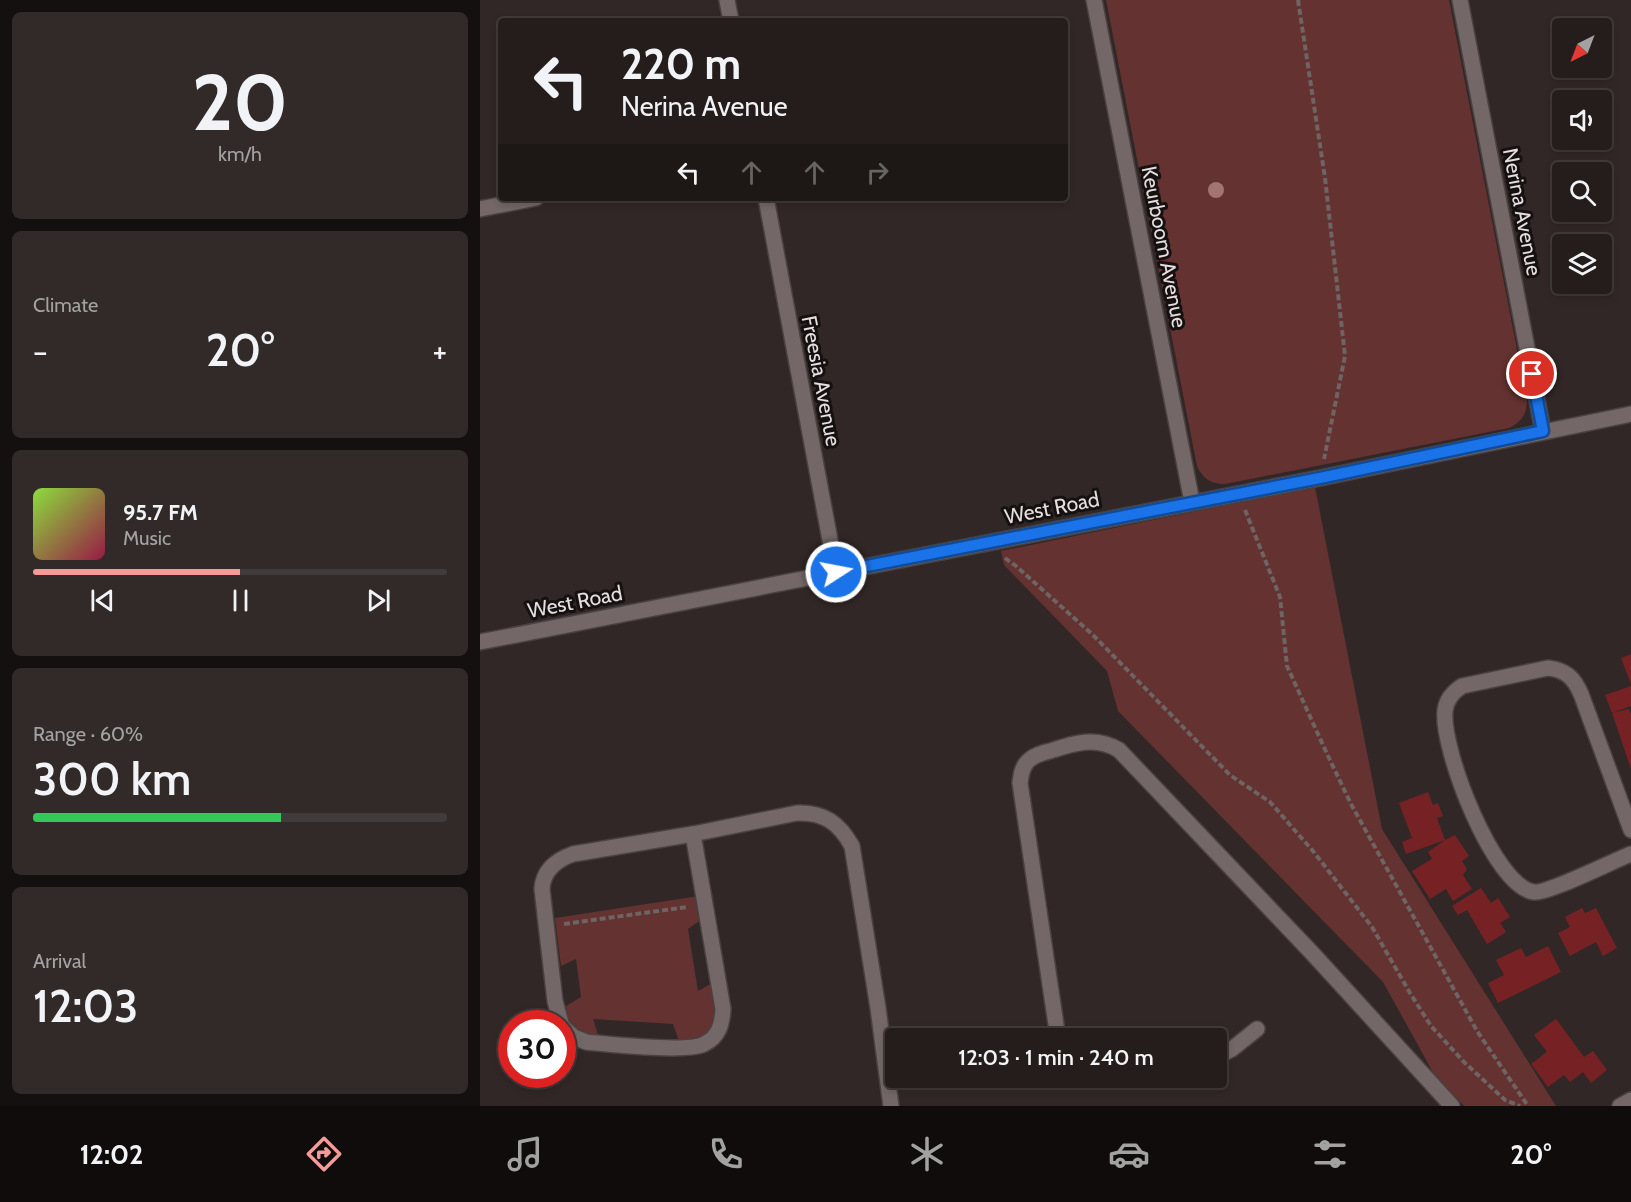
<!DOCTYPE html>
<html lang="en">
<head>
<meta charset="utf-8">
<style>
	:root { --surface:#251d1c; --page:#312a29; --text:#f1f3f6; --muted:#a3a2a3; --line:#423b3b; --accent:#f59b97 }
	body { margin:0; font-family:Cabin,sans-serif; background:var(--page); color:var(--text); height:100vh; display:flex; flex-direction:column; font-size:22px; white-space:nowrap }
	* { box-sizing:border-box; margin:0 }
	p { font-size:20px; color:var(--muted) }
	.icon { flex:none; width:33px; height:33px; fill:none; stroke:currentColor; stroke-width:2; stroke-linecap:round; stroke-linejoin:round }
	.map { position:relative; flex:1; overflow:hidden }
	.details { display:flex; flex-direction:column; gap:12px; padding:12px; background:#14100f; width:480px }
	.details>* { flex:none }
	.guide { position:absolute; left:18px; top:18px; width:570px; height:183px; border-radius:6px; box-shadow:0 3px 9px #0003,0 0 0 2px var(--line); background:#251d1c; color:var(--text); overflow:hidden }
	.needle { width:39px; rotate:222deg }
	.tools { position:absolute; left:1072px; top:18px; display:grid; gap:12px }
	.tools a { display:grid; place-items:center; width:60px; height:60px; border-radius:6px; background:var(--surface); box-shadow:0 3px 9px #0003,0 0 0 2px var(--line); font-size:30px }
	.speed { position:absolute; left:18px; top:1010px; display:flex; gap:12px; font-size:30px; font-weight:700; text-align:center }
	.speed>* { display:grid; place-content:center; width:78px; height:78px; border-radius:50%; background:var(--surface); box-shadow:0 3px 9px #0003,0 0 0 2px var(--line); line-height:1 }
	.speed .limit { border:9px solid #d22; background:#fff; color:#111 }
	.pin { position:absolute; display:grid; place-items:center; width:51px; height:51px; color:#fff; margin:-26px; border:3px solid #fff; border-radius:50%; box-shadow:0 2px 6px #0007 }
	.me { position:absolute; width:66px; margin:-33px; rotate:79deg; stroke-linejoin:round; filter:drop-shadow(0 0 4px #0008) }
	.turn { display:flex; align-items:center; gap:21px; height:126px; padding:0 24px; font-size:27px }
	.turn .icon { width:78px; height:78px; stroke-width:2.5 }
	.turn b { display:block; font-size:42px; line-height:51px }
	.lanes { display:flex; align-items:center; height:57px; padding:0 24px; background:#0003; justify-content:center; gap:30px; direction:ltr }
	.lanes .off { opacity:.35 }
	.big { font-size:45px; font-weight:600; line-height:1.1 }
	.details .tile { flex:1; display:flex; flex-direction:column; justify-content:center; gap:9px; min-width:0; padding:0 21px; border-radius:9px; background:var(--page) }
	.details .dial { align-items:center; gap:0 }
	.dial b { font-size:78px; line-height:1 }
	.song { display:flex; align-items:center; gap:18px }
	.cover { width:72px; height:72px; border-radius:9px; background:linear-gradient(135deg,hsl(90 70% 55%),hsl(340 70% 35%)) }
	.played { height:6px; border-radius:3px; background:linear-gradient(90deg,var(--accent) 50%,var(--line) 50%) }
	.keys { display:flex; justify-content:space-around; direction:ltr }
	.heat { display:flex; justify-content:space-between; align-items:center; font-size:33px; direction:ltr }
	.charge { height:9px; border-radius:4px; background:linear-gradient(90deg,#34c759 60%,var(--line) 0) }
	.trip { position:absolute; left:405px; top:1028px; width:342px; height:60px; border-radius:6px; background:var(--surface); box-shadow:0 3px 9px #0003,0 0 0 2px var(--line); font-weight:600; line-height:60px; text-align:center }
	.menu { display:flex; height:96px; justify-content:space-around; align-items:center; background:#0f0c0b; color:var(--muted) }
	.menu .icon { width:42px; height:42px }
	.menu .on { color:var(--accent) }
	.menu b { font-size:27px; color:var(--text) }
	main { display:flex; flex:1; min-height:0 }
	.map>svg:first-child { display:block }
</style>
</head>
<body>
<main>
<section class="details">
<div class="tile dial"><b>20</b><p>km/h</p></div>
<div class="tile"><p>Climate</p>
<div class="heat"><a>−</a><b class="big">20°</b><a>+</a></div>
</div>
<div class="tile">
<div class="song"><i class="cover"></i><div><b>95.7 FM</b><p>Music</p></div></div>
<div class="played"></div>
<div class="keys"><svg class="icon" aria-label="previous" viewBox="0 0 24 24"><path d="M18 5L8 12l10 7zM5 5v14"/></svg><svg class="icon" aria-label="pause" viewBox="0 0 24 24"><path d="M8 5v14M16 5v14"/></svg><svg class="icon" aria-label="next" viewBox="0 0 24 24"><path d="M6 5l10 7-10 7zM19 5v14"/></svg></div>
</div>
<div class="tile"><p>Range · 60%</p><b class="big">300 km</b><div class="charge"></div></div>
<div class="tile"><p>Arrival</p><b class="big">12:03</b></div>
</section>
<div class="map">
<svg width="1151" height="1106" viewBox="0 0 1151 1106">
	<rect width="100%" height="100%" fill="#312726"/>
	<g fill="#643230">
		<path d="M626 0H969L1047 401C1047 414 1041 422 1029 428L745 484C731 484 723 479 717 466Z"/>
		<polygon points="835,487 902,829 1076,1106 984,1106 955,1076 903,982 638,711 627,671 524,565 521,551"/>
		<path d="M219 896 222 919 208 929 218 991 234 982 238 1014 235 1028 221 1040 199 1041 193 1024 113 1019 118 1035C96 1034 89 1028 86 1006L101 997 96 959 81 966 75 918Z"/>
	</g>
	<g fill="#762225">
		<polygon points="1151,654 1151,684 1141,658"/>
		<polygon points="1151,686 1151,706 1132,713 1125,695"/>
		<polygon points="1149,709 1151,715 1151,769 1132,713"/>
		<polygon points="948,792 953,805 958,803 963,816 957,818 965,840 975,835 989,856 982,861 987,869 983,875 992,889 973,901 966,889 950,899 932,871 952,859 948,852 965,840 926,854 922,842 932,838 919,803"/>
		<polygon points="1001,888 1011,903 1018,898 1030,917 1020,923 1026,932 1007,944 987,910 978,915 972,906"/>
		<polygon points="1102,908 1105,913 1116,908 1137,948 1123,956 1116,942 1090,956 1078,933 1090,927 1085,917"/>
		<polygon points="1068,946 1081,972 1018,1003 1008,983 1024,975 1016,960 1041,948 1046,957"/>
		<polygon points="1076,1019 1104,1057 1113,1051 1127,1070 1111,1083 1103,1072 1090,1082 1084,1075 1068,1087 1051,1064 1067,1052 1054,1035"/>
	</g>
	<g fill="none" stroke-linecap="round" stroke-linejoin="round">
		<defs>
			<g id="minor">
				<polyline points="247,0 251,21"/>
				<polyline points="614,0 712,502"/>
				<polyline points="980,0 1063,431"/>
				<polyline points="286,198 356,572"/>
				<polyline points="0,209 56,198"/>
				<polyline points="0,642 840,478 1151,414"/>
				<path d="M1151 830 1101 694C1094 678 1086 670 1068 668L982 686C973 692 966 700 965 711 961 749 1014 887 1054 892 1067 894 1133 861 1151 854"/>
				<path d="M81 1023 75 1001 62 889C63 871 76 860 93 854L213 834 317 813C344 812 359 823 372 846L398 1008 411 1106"/>
				<path d="M82 1026 94 1037 106 1042C129 1044 208 1053 224 1044 239 1037 242 1024 243 1009L213 834"/>
				<path d="M578 1038 540 783C541 775 542 767 548 761 554 755 562 753 570 751 594 743 616 736 639 750L833 954 972 1106"/>
				<polyline points="736,1057 752,1049 777,1029"/>
				<polyline points="1140,1106 1151,1100"/>
			</g>
		</defs>
		<use href="#minor" stroke="#4a4241" stroke-width="18"/>
		<g stroke="#6d6463" stroke-width="4" stroke-dasharray="6 3" stroke-linecap="butt">
			<polyline points="818,0 845,178 865,356 844,459"/>
			<polyline points="765,510 800,597 807,666 848,756 871,804 997,1031 1048,1106"/>
			<polyline points="525,558 536,566 612,634 750,775 790,802 833,851 892,927 930,993 951,1026 984,1062 1025,1100 1040,1106"/>
			<polyline points="84,924 207,907"/>
		</g>
		<use href="#minor" stroke="#736767" stroke-width="15"/>
	</g>
	<circle fill="#a27572" cx="736" cy="190" r="8"/>
	<g fill="none" stroke-linecap="round" stroke-linejoin="round">
		<defs>
			<polyline id="route" points="356,572 840,478 1063,431 1052,374"/>
		</defs>
		<use href="#route" stroke="#114b97" stroke-width="15"/>
		<use href="#route" stroke="#1a73e8" stroke-width="10"/>
	</g>
	<g text-anchor="middle" stroke-width="6" stroke-linejoin="round" paint-order="stroke">
		<g font-size="21" fill="#e6dfde" stroke="#161111">
			<text transform="translate(1042 212) rotate(79)" y="7">Nerina Avenue</text>
			<text transform="translate(684 247) rotate(79)" y="7">Keurboom Avenue</text>
			<text transform="translate(341 381) rotate(79)" y="7">Freesia Avenue</text>
			<text transform="translate(572 508) rotate(-11)" y="7">West Road</text>
			<text transform="translate(95 602) rotate(-11)" y="7">West Road</text>
		</g>
	</g>
</svg>
<div class="tools">
<a><svg class="needle" viewBox="-14 -14 28 28"><path d="M0-13l5 13h-10z" fill="#e53935"/><path d="M0 13l5-13h-10z" fill="#a3a2a3"/></svg></a>
<a><svg class="icon" aria-label="sound" viewBox="0 0 24 24"><path d="M4 9h4l5-4v14l-5-4H4zM17 9q2 3 0 6"/></svg></a>
<a><svg class="icon" aria-label="search" viewBox="0 0 24 24"><circle cx="10" cy="10" r="6"/><path d="M15 15l6 6"/></svg></a>
<a><svg class="icon" aria-label="layers" viewBox="0 0 24 24"><path d="M12 4l9 5-9 5-9-5zM3 14l9 5 9-5"/></svg></a>
</div>
<div class="speed"><div class="limit">30</div></div>
<div class="pin" style="left:1052px;top:374px;background:#d93025"><svg class="icon" aria-label="arrive" viewBox="0 0 24 24"><path d="M6 21V4h12l-3 4 3 4H6"/></svg></div>
<svg class="me" style="left:356px;top:572px" viewBox="-20 -20 40 40"><circle r="17" fill="#1a73e8" stroke="#fff" stroke-width="3"/><path d="M0-11L8 9 0 5-8 9z" fill="#fff"/></svg>
<div class="trip">12:03 · 1 min · 240 m</div>
<div class="guide">
<div class="turn"><svg class="icon" aria-label="left" viewBox="0 0 24 24"><path d="M17 20v-9H6M10 6l-5 5 5 5"/></svg><div><b>220 m</b>Nerina Avenue</div></div>
<div class="lanes"><svg class="icon" aria-label="left" viewBox="0 0 24 24"><path d="M17 20v-9H6M10 6l-5 5 5 5"/></svg><svg class="icon off" aria-label="ahead" viewBox="0 0 24 24"><path d="M12 20V5M6 11l6-6 6 6"/></svg><svg class="icon off" aria-label="ahead" viewBox="0 0 24 24"><path d="M12 20V5M6 11l6-6 6 6"/></svg><svg class="icon off" aria-label="right" viewBox="0 0 24 24"><path d="M7 20v-9h11M14 6l5 5-5 5"/></svg></div>
</div>
</div>
</main>
<nav class="menu">
<b>12:02</b>
<svg class="icon on" aria-label="directions" viewBox="0 0 24 24"><path d="M12 3l9 9-9 9-9-9zM9 14v-3h6M13 9l2 2-2 2"/></svg>
<svg class="icon" aria-label="music" viewBox="0 0 24 24"><path d="M9 18V5l10-2v13"/><circle cx="6" cy="18" r="3"/><circle cx="16" cy="16" r="3"/></svg>
<svg class="icon" aria-label="phone" viewBox="0 0 24 24"><path d="M5 4h4l2 5-3 2q2 4 5 5l2-3 5 2v4C11 20 4 13 5 4z"/></svg>
<svg class="icon" aria-label="climate" viewBox="0 0 24 24"><path d="M12 3v18M4 7l16 10M4 17L20 7"/></svg>
<svg class="icon" aria-label="car" viewBox="0 0 24 24"><path d="M5 17H2v-5l4-1 3-4h7l3 4 3 1v5h-3M9 17h6M6 11h13"/><circle cx="7" cy="17" r="2"/><circle cx="17" cy="17" r="2"/></svg>
<svg class="icon" aria-label="filters" viewBox="0 0 24 24"><path d="M4 7h16M4 17h16"/><circle cx="9" cy="7" r="2"/><circle cx="15" cy="17" r="2"/></svg>
<b>20°</b>
</nav>
</body>
</html>
